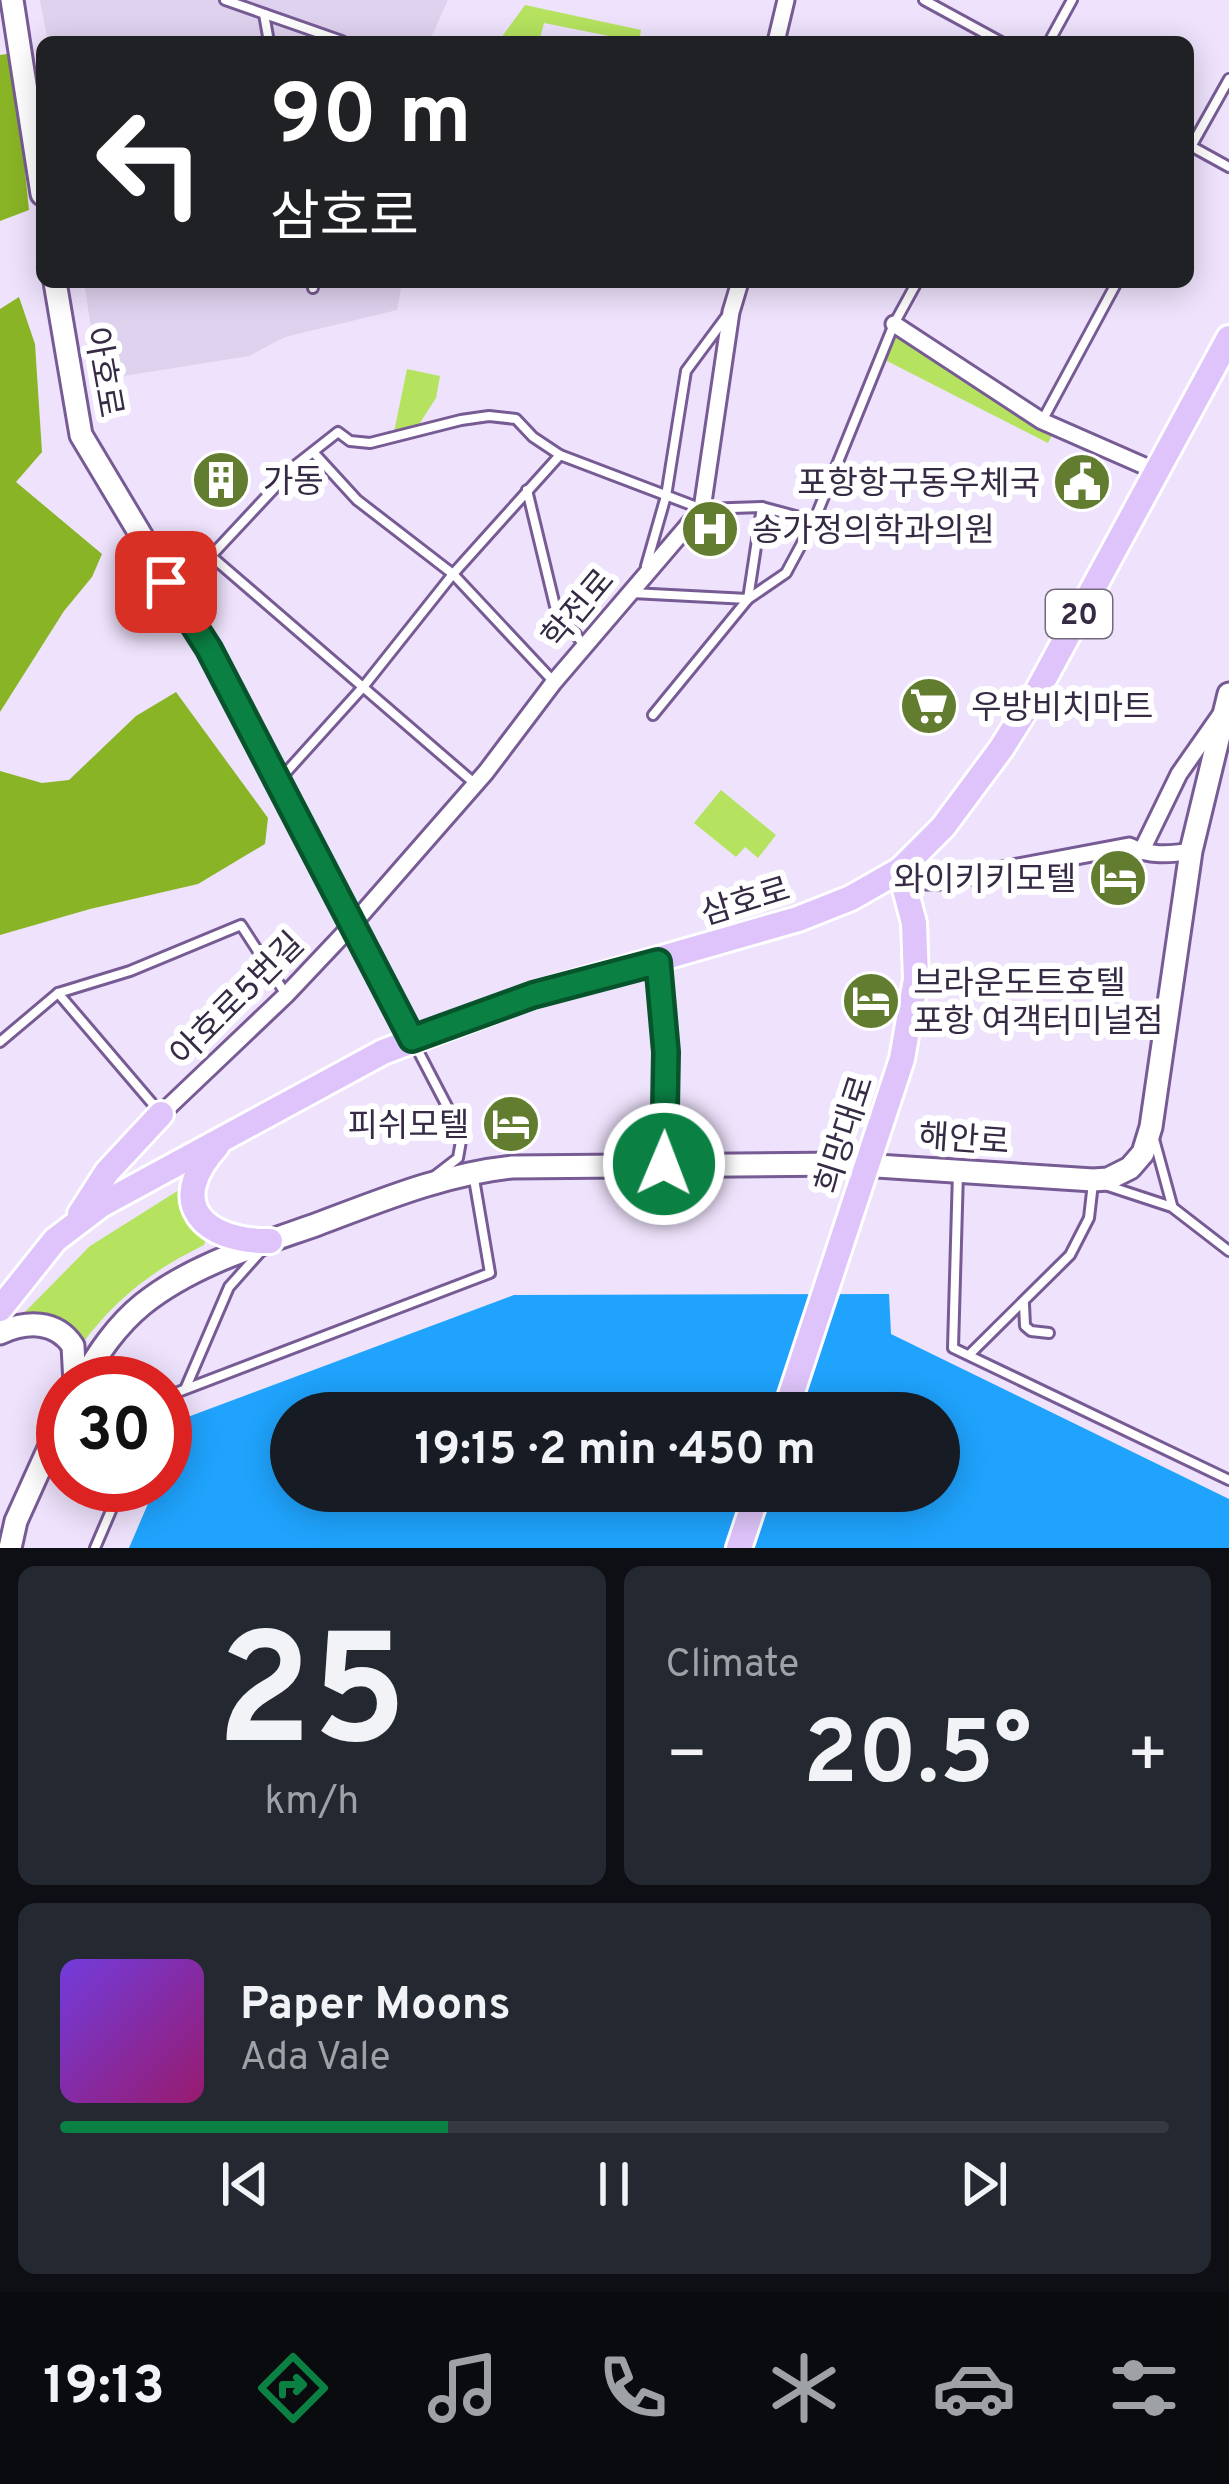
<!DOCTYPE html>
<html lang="en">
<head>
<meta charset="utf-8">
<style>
	:root { --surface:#171b24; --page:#242831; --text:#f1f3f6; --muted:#9ea1a6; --line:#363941; --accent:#0b8043 }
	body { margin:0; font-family:Overpass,"Noto Sans KR",sans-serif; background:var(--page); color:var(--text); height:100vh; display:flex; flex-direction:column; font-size:45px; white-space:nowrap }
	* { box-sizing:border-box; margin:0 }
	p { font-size:39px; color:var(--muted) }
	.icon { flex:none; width:66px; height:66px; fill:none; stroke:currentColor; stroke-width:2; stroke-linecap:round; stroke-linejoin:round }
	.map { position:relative; height:1548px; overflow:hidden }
	.side { display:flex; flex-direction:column; gap:18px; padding:18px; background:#0d0f14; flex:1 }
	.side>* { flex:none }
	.banner { position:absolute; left:36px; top:36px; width:1158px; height:252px; border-radius:18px; box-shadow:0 6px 30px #0003; background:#202124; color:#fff; overflow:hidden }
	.speed { position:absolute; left:36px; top:1356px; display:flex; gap:24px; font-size:60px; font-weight:700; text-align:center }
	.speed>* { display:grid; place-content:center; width:156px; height:156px; border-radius:50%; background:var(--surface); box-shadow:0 6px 30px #0003; line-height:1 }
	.speed .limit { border:18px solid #d22; background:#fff; color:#111 }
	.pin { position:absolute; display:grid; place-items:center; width:102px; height:102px; color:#fff; margin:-51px; border-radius:24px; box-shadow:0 6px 18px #0006 }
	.me { position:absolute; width:132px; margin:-66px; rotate:1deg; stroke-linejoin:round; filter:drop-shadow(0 0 9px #0008) }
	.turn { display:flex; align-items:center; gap:42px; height:252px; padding:0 36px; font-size:54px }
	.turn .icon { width:156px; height:156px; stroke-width:2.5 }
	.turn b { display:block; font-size:84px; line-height:102px }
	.big { font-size:90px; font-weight:700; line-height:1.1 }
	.side .card { flex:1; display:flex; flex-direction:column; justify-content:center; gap:18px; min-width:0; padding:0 42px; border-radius:18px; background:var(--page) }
	.side .dial { align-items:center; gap:0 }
	.dial b { font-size:156px; line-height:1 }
	.song { display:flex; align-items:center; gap:36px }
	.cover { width:144px; height:144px; border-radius:18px; background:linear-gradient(135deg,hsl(260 70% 55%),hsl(320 70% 35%)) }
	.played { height:12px; border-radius:6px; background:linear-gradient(90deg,var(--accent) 35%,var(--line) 35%) }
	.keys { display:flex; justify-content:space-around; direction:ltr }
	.heat { display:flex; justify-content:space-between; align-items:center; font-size:66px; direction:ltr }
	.side .tiles { flex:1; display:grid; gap:18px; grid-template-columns:1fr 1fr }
	.card:last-child { grid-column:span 2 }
	.trip { position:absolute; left:270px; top:1392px; width:690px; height:120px; border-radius:60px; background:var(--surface); box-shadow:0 6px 30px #0003; font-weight:700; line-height:120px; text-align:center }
	.menu { display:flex; height:192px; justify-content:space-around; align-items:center; background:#090b0e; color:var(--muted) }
	.menu .icon { width:84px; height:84px }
	.menu .current { color:var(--accent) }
	.menu b { font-size:54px; color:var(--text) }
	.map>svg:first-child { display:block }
</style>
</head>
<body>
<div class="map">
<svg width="1229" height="1548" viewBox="0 0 1229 1548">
	<rect width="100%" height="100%" fill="#eee2fc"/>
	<g fill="#dfd2ef">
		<polygon points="40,0 448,0 429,42 48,42"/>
		<polygon points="84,282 402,282 397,310 285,337 249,356 99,380"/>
	</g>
	<g fill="#b5e35f">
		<polygon points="525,5 641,30 639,42 544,23 539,42 498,42"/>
		<polygon points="897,336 1060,420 1048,443 885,360"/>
		<polygon points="407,369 440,376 436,398 414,432 394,432"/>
		<polygon points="721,790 776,835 758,858 745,847 736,857 694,823"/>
		<path d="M179 1190 207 1235 204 1245C153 1270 116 1298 82 1344L21 1316 90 1246Z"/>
	</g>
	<g fill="#89b425">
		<polygon points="13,53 29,210 0,221 0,55"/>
		<polygon points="19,297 35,344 42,452 16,482 102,554 92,577 64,611 0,712 0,309"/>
		<polygon points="176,692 268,818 265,844 198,884 90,909 0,935 0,771 42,783 69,780 136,716"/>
	</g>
	<path fill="#1fa3fd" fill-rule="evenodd" d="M889 1294 891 1334 1229 1499V1548H129L156 1485H165V1465L185 1418 514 1295ZM291 1413H939V1491H291Z"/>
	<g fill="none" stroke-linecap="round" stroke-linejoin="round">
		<defs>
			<g id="lane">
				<polyline points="225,0 342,41"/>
				<polyline points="924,0 1001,42"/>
				<polyline points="264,14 269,42"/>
				<polyline points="1049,42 1072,0"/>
				<polyline points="1189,145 1229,167"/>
				<polyline points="1188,152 1229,79"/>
				<polyline points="312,282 313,288"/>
				<polyline points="1042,421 1117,282"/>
				<polyline points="314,453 357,500 453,574 554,682"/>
				<polyline points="527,490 555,606 585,647"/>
				<polyline points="211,556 473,782"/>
				<polyline points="646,566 666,496 686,371 726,317"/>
				<polyline points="173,578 211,556 296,465 338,432 350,441 370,443 461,420 489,416 516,419 533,437 560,455 702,509 762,507 814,521 894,324 917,282"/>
				<polyline points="632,593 748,599 762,507"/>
				<polyline points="653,715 748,599 786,573 814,521"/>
				<polyline points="281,778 364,686 453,574 560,455"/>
				<polyline points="0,1042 58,993"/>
				<polyline points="415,1045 462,1135 458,1158 436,1175"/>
				<polyline points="157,1109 58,993 130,971 241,925 285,993"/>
				<polyline points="1154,1139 1172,1205"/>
				<polyline points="958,1172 953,1348 1229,1480"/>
				<polyline points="1105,1185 1172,1207 1229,1251"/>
				<polyline points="1024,1304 1025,1326 1031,1331 1049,1333"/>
				<polyline points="969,1355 1070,1255 1089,1218 1093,1183"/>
				<polyline points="186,1387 229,1287 262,1250"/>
				<polyline points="165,1397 490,1273 473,1173"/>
				<polyline points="95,1548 122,1485"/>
			</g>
			<g id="street">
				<polyline points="776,42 786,0"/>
				<polyline points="894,324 1042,421 1156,471"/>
				<polyline points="1141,852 1179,774 1221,714"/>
				<path d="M900 870 925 881H944L1129 846C1149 856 1169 855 1191 851"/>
				<polyline points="658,962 666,1052 664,1164"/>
				<polyline points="161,1114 286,995 353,924 486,772 554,682 702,509 731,312 740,282"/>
			</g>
			<g id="secondary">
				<polyline points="12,0 42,194"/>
				<polyline points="55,282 81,435 209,649 412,1039"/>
				<path d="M0 1333C26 1321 56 1320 73 1346L75 1383"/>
				<path d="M81 1383C98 1353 116 1326 143 1304 193 1264 259 1245 318 1224 382 1200 444 1174 512 1167L846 1164 1093 1180 1108 1179 1130 1168 1143 1153 1151 1127 1191 851 1229 694"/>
				<polyline points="10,1548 16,1521 63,1417"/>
			</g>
			<g id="primary">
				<polyline points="900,870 914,923 916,979"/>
				<path d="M217 1146C164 1204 204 1242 270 1241"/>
				<polyline points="80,1214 107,1172 161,1114"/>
				<polyline points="0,1309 55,1240 101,1205 383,1052 533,995 798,919 851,898 900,870 943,827 1001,749 1038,690 1229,338"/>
				<polyline points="739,1548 758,1491"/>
			</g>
		</defs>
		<use href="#lane" stroke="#775b95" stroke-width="14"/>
		<use href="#street" stroke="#775b95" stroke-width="21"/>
		<use href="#secondary" stroke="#775b95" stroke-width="27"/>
		<use href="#primary" stroke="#fff" stroke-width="30"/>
		<use href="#lane" stroke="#fff" stroke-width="8"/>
		<use href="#street" stroke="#fff" stroke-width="15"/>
		<use href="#secondary" stroke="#fff" stroke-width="21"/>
		<use href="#primary" stroke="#dec4fa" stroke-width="24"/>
		<defs>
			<polyline id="primary-bridge" points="785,1413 902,1059 916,979"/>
		</defs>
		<use href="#primary-bridge" stroke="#fff" stroke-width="30" stroke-linecap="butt"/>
		<use href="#primary-bridge" stroke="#dec4fa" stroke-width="24"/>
	</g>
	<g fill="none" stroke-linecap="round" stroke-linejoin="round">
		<defs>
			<polyline id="route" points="166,582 209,649 412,1039 533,995 658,962 666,1052 664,1164"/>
		</defs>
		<use href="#route" stroke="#07532c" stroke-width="30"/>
		<use href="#route" stroke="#0b8043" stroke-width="21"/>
	</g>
	<defs>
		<symbol id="building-disc" viewBox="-11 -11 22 22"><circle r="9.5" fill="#627d30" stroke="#fff"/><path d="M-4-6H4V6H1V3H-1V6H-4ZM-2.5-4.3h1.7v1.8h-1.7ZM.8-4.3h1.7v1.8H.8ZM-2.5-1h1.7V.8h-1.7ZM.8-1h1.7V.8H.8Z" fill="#fff"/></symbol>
		<symbol id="civic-disc" viewBox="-11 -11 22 22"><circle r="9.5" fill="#627d30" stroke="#fff"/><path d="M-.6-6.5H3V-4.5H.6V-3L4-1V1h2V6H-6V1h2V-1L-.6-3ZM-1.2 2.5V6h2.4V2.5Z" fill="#fff"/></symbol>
		<symbol id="hospital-disc" viewBox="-11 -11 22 22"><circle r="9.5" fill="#627d30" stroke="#fff"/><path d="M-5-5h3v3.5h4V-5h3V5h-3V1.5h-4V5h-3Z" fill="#fff"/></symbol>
		<symbol id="supermarket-disc" viewBox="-11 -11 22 22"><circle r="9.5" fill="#627d30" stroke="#fff"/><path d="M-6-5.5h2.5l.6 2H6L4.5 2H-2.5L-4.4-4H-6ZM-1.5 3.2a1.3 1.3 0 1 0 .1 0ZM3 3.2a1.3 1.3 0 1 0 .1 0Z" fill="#fff"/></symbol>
		<symbol id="hotel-disc" viewBox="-11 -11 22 22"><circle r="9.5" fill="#627d30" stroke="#fff"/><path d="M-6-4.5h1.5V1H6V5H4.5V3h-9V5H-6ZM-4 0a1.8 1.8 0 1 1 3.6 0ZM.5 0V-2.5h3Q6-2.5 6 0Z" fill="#fff"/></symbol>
	</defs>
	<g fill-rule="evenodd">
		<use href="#building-disc" x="188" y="447" width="66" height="66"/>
		<use href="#civic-disc" x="1049" y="449" width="66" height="66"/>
		<use href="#hospital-disc" x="677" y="496" width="66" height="66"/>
		<use href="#supermarket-disc" x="896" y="673" width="66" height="66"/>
		<use href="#hotel-disc" x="1085" y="845" width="66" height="66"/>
		<use href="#hotel-disc" x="838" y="968" width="66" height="66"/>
		<use href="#hotel-disc" x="478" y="1091" width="66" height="66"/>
	</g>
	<g text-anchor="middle" stroke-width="12" stroke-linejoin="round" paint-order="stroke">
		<rect fill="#fff" stroke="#726a7c" stroke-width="3" x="1046" y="590" width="66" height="48" rx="9"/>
		<g font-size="30" font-weight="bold" fill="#362a44">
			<text x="1079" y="624">20</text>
		</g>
		<g font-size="33" fill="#362a44" stroke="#fff">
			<text transform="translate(105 372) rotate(80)" y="12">아호로</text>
			<text transform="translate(577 608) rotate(-50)" y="12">학전로</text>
			<text transform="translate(745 900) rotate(-17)" y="12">삼호로</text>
			<text transform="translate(236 998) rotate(-45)" y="12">아호로5번길</text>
			<text transform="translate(843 1134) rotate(-72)" y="12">희망대로</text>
			<text transform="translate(964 1138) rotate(4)" y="12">해안로</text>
		</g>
		<g font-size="33" fill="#362a44" stroke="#fff" text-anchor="start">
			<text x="263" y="492">가동</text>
			<text x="1040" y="494" text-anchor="end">포항항구동우체국</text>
			<text x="752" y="541">송가정의학과의원</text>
			<text x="971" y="718">우방비치마트</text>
			<text x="1076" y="890" text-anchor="end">와이키키모텔</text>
			<text x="913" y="994">브라운도트호텔<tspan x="913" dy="38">포항 여객터미널점</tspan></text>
			<text x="469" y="1136" text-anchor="end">피쉬모텔</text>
		</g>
	</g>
</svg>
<div class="speed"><div class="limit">30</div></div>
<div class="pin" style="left:166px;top:582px;background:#d93025"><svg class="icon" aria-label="arrive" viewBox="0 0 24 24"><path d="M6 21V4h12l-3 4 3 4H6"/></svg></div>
<svg class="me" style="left:664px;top:1164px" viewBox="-20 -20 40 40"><circle r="17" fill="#0b8043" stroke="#fff" stroke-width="3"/><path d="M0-11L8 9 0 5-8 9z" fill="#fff"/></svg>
<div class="trip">19:15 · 2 min · 450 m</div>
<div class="banner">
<div class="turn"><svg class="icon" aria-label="left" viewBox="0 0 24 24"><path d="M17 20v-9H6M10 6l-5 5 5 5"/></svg><div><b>90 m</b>삼호로</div></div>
</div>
</div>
<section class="side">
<div class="tiles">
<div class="card dial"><b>25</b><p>km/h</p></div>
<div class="card"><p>Climate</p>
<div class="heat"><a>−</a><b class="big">20.5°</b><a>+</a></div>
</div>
<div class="card">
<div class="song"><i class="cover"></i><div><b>Paper Moons</b><p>Ada Vale</p></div></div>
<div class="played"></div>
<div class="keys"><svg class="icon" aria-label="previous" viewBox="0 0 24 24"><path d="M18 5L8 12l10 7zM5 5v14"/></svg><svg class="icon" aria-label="pause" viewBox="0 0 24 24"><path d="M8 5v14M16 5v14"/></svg><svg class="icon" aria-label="next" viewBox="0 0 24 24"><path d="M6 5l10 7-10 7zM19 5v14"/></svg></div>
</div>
</div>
</section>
<nav class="menu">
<b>19:13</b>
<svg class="icon current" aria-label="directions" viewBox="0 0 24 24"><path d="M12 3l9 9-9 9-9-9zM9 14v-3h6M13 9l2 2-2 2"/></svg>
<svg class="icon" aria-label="music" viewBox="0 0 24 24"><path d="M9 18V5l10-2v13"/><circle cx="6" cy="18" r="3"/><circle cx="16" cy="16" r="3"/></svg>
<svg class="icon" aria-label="phone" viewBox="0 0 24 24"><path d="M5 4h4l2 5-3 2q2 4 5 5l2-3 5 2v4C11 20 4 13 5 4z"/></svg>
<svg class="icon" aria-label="climate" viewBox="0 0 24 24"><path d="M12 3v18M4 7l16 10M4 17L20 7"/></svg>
<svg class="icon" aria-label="car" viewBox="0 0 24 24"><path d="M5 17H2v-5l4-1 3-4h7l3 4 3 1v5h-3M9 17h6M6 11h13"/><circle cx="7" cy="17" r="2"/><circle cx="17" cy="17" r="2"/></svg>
<svg class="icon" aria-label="filters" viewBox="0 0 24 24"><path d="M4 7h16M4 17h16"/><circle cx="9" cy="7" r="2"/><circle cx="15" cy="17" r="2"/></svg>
</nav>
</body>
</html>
